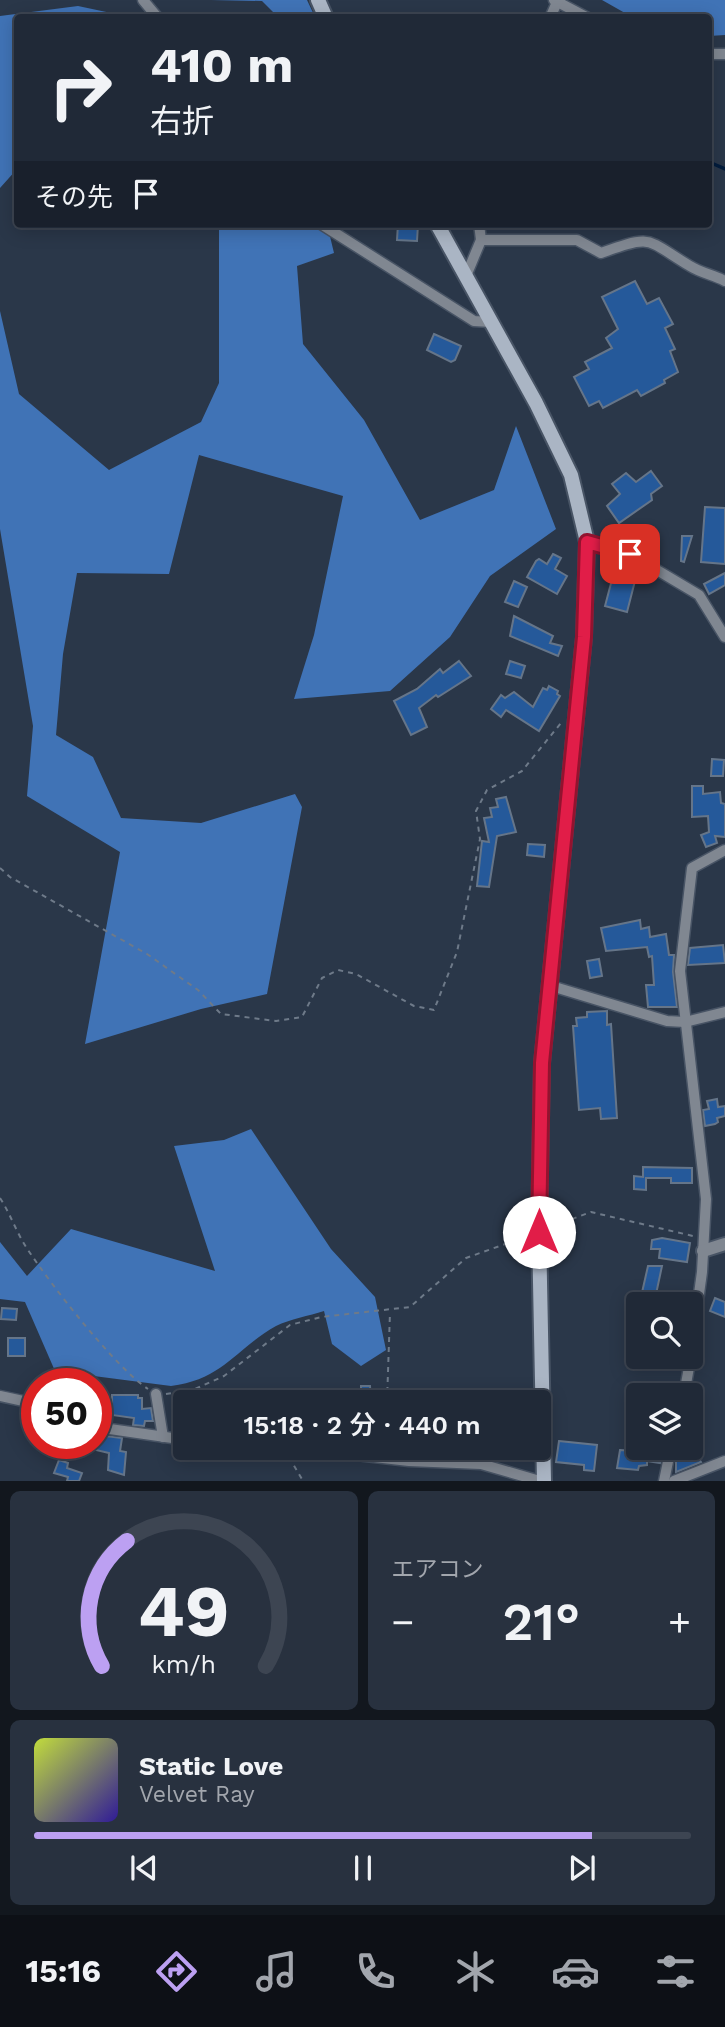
<!DOCTYPE html>
<html lang="ja">
<head>
<meta charset="utf-8">
<style>
	:root { --surface:#202937; --page:#28313f; --text:#f1f3f6; --muted:#a2a6ad; --line:#3d4552; --accent:#bca0f2 }
	body { margin:0; font-family:"Work Sans","Noto Sans JP",sans-serif; background:var(--page); color:var(--text); height:100vh; display:flex; flex-direction:column; font-size:26px; white-space:nowrap }
	* { box-sizing:border-box; margin:0 }
	p { font-size:23px; color:var(--muted) }
	.icon { flex:none; width:38px; height:38px; fill:none; stroke:currentColor; stroke-width:2; stroke-linecap:round; stroke-linejoin:round }
	.map { position:relative; height:1481px; overflow:hidden }
	.sheet { display:flex; flex-direction:column; gap:10px; padding:10px; background:#12171e; flex:1 }
	.sheet>* { flex:none }
	.guide { position:absolute; left:14px; top:14px; width:698px; height:214px; border-radius:7px; box-shadow:0 4px 18px #0003,0 0 0 2px var(--line); background:#202937; color:var(--text); overflow:hidden }
	.tools { position:absolute; left:626px; top:1292px; display:grid; gap:14px }
	.tools a { display:grid; place-items:center; width:77px; height:77px; border-radius:7px; background:var(--surface); box-shadow:0 4px 18px #0003,0 0 0 2px var(--line); font-size:35px }
	.speed { position:absolute; left:21px; top:1368px; display:flex; gap:14px; font-size:35px; font-weight:700; text-align:center }
	.speed>* { display:grid; place-content:center; width:91px; height:91px; border-radius:50%; background:var(--surface); box-shadow:0 4px 18px #0003,0 0 0 2px var(--line); line-height:1 }
	.speed .limit { border:10px solid #d22; background:#fff; color:#111 }
	.pin { position:absolute; display:grid; place-items:center; width:60px; height:60px; color:#fff; margin:-30px; border-radius:14px; box-shadow:0 4px 10px #0006 }
	.me { position:absolute; width:77px; margin:-38px; rotate:0deg; stroke-linejoin:round; filter:drop-shadow(0 0 5px #0008) }
	.turn { display:flex; align-items:center; gap:24px; height:147px; padding:0 21px; font-size:32px }
	.turn .icon { width:91px; height:91px; stroke-width:2.5 }
	.turn b { display:block; font-size:49px; line-height:60px }
	.then { display:flex; align-items:center; height:66px; padding:0 21px; background:#0003; gap:14px; font-size:26px }
	.big { font-size:52px; font-weight:600; line-height:1.1 }
	.sheet .widget { flex:1; display:flex; flex-direction:column; justify-content:center; gap:10px; min-width:0; padding:0 24px; border-radius:10px; background:var(--page) }
	.sheet .dial { align-items:center; gap:0 }
	.dial svg { height:182px; overflow:visible; fill:none; stroke:var(--line); stroke-width:7; stroke-linecap:round; text-anchor:middle }
	.dial text { fill:var(--text); stroke:none }
	.song { display:flex; align-items:center; gap:21px }
	.cover { width:84px; height:84px; border-radius:10px; background:linear-gradient(135deg,hsl(70 70% 55%),hsl(250 70% 35%)) }
	.played { height:7px; border-radius:4px; background:linear-gradient(90deg,var(--accent) 85%,var(--line) 85%) }
	.keys { display:flex; justify-content:space-around; direction:ltr }
	.heat { display:flex; justify-content:space-between; align-items:center; font-size:38px; direction:ltr }
	.sheet .tiles { flex:1; display:grid; gap:10px; grid-template-columns:1fr 1fr }
	.widget:last-child { grid-column:span 2 }
	.trip { position:absolute; left:173px; top:1390px; width:378px; height:70px; border-radius:7px; background:var(--surface); box-shadow:0 4px 18px #0003,0 0 0 2px var(--line); font-weight:600; line-height:70px; text-align:center }
	.dock { display:flex; height:112px; justify-content:space-around; align-items:center; background:#0d1016; color:var(--muted) }
	.dock .icon { width:49px; height:49px }
	.dock .on { color:var(--accent) }
	.dock b { font-size:32px; color:var(--text) }
	.map>svg:first-child { display:block }
</style>
</head>
<body>
<div class="map">
<svg width="725" height="1481" viewBox="0 0 725 1481">
	<rect width="100%" height="100%" fill="#2a3749"/>
	<g fill="#4073b6">
		<polygon points="211,0 307,0 315,17 278,17 262,1"/>
		<polygon points="602,0 725,0 725,35 709,36 709,18 632,17"/>
		<polygon points="78,6 130,17 18,18 17,169 0,188 0,16"/>
		<polygon points="219,224 327,224 334,253 297,266 303,344 364,420 420,520 494,490 516,426 556,529 490,576 450,637 390,691 294,699 314,635 343,496 199,455 169,574 77,573 63,654 56,735 93,757 121,818 201,823 295,794 302,807 267,994 201,1009 85,1044 120,852 27,796 33,726 0,529 0,311 19,394 109,470 201,422 219,383"/>
		<path d="M251 1129 331 1249 375 1297 386 1350 361 1366 332 1344 324 1311C309 1316 290 1319 276 1326 235 1349 224 1379 171 1386L55 1371 25 1302 0 1299V1242L27 1276 71 1229 215 1271 174 1146 224 1140Z"/>
	</g>
	<g fill="none" stroke-linecap="round" stroke-linejoin="round">
		<polyline stroke="#021c3d" stroke-width="3.5" points="709,162 725,169"/>
	</g>
	<g fill="#25599a" stroke="#657589" stroke-width="2">
		<polygon points="398,224 418,224 417,241 397,240"/>
		<polygon points="635,281 647,304 659,298 673,324 665,328 675,349 670,351 678,372 664,380 665,383 641,396 637,390 603,408 599,401 589,406 574,377 589,369 585,362 612,348 606,338 618,329 602,297"/>
		<polygon points="434,334 461,346 455,360 451,362 427,350"/>
		<polygon points="651,471 662,486 651,494 652,500 619,523 607,506 620,494 612,484 626,473 636,482"/>
		<polygon points="705,507 725,508 725,564 701,562"/>
		<polygon points="682,536 692,536 684,562 681,561"/>
		<polygon points="553,554 561,558 555,569 567,576 557,594 527,577 536,561 539,559 547,564"/>
		<polygon points="614,572 636,577 627,612 605,606"/>
		<polygon points="725,573 725,585 709,594 704,584"/>
		<polygon points="514,581 527,587 518,607 505,602"/>
		<polygon points="514,616 553,636 550,643 562,646 558,656 510,636"/>
		<polygon points="459,661 471,676 438,697 436,695 419,708 427,727 411,735 394,701 417,689 440,669 443,673"/>
		<polygon points="510,661 525,666 521,678 506,674"/>
		<polygon points="549,686 558,691 557,694 560,696 539,731 506,710 501,717 491,709 501,695 505,698 514,692 533,707 543,688 547,690"/>
		<polygon points="712,759 724,760 723,776 711,776"/>
		<polygon points="692,786 703,786 703,794 720,792 721,803 725,804 725,837 715,836 717,843 706,847 701,835 709,832 708,816 692,817"/>
		<polygon points="506,797 516,832 497,836 489,887 477,886 482,841 489,842 484,818 492,817 490,808 498,807 496,799"/>
		<polygon points="528,844 545,845 544,857 527,855"/>
		<polygon points="640,920 641,929 649,927 650,937 666,934 669,955 674,955 673,972 677,1007 648,1007 646,985 654,985 652,956 649,957 647,947 606,951 601,928"/>
		<polygon points="723,945 725,963 688,965 690,948"/>
		<polygon points="599,959 602,976 590,978 587,961"/>
		<polygon points="607,1011 607,1025 611,1024 617,1118 601,1119 600,1108 579,1110 573,1026 577,1026 576,1018 587,1017 587,1012"/>
		<polygon points="717,1099 718,1107 725,1106 725,1116 717,1118 718,1122 715,1124 705,1126 703,1110 709,1109 707,1101"/>
		<polygon points="643,1167 692,1168 692,1183 671,1183 671,1178 646,1178 646,1190 634,1189 634,1176 643,1177"/>
		<polygon points="662,1238 690,1243 687,1262 659,1258 660,1249 651,1249 652,1240"/>
		<polygon points="648,1266 662,1266 655,1299 641,1297"/>
		<polygon points="715,1298 725,1302 725,1317 710,1311"/>
		<polygon points="2,1308 17,1309 16,1320 1,1319"/>
		<rect x="8" y="1338" width="17" height="18"/>
		<polygon points="361,1386 370,1386 371,1402 347,1402 347,1389 361,1389"/>
		<polygon points="112,1395 138,1395 138,1398 142,1398 142,1409 151,1408 153,1421 145,1421 144,1426 133,1425 134,1418 112,1415"/>
		<polygon points="96,1435 122,1438 120,1451 126,1452 124,1475 108,1470 109,1453 96,1450"/>
		<polygon points="559,1441 597,1445 594,1471 584,1470 584,1465 556,1462"/>
		<polygon points="620,1450 662,1453 660,1463 647,1461 647,1465 639,1466 638,1470 617,1468"/>
		<polygon points="693,1450 701,1462 676,1472 676,1461"/>
		<polygon points="59,1460 68,1463 67,1468 82,1473 79,1481 67,1481 68,1477 54,1473"/>
	</g>
	<g fill="none" stroke-linecap="round" stroke-linejoin="round">
		<defs>
			<g id="minor">
				<polyline points="143,0 158,18"/>
				<polyline points="554,0 588,18"/>
				<polyline points="550,18 558,0"/>
				<polyline points="709,54 725,54"/>
				<polyline points="321,224 474,321 491,322"/>
				<path d="M481 240H577L601 253C654 234 645 239 690 266 701 273 714 275 725 281"/>
				<polyline points="466,276 481,240 479,224"/>
				<polyline points="587,542 630,554 699,595 725,637"/>
				<polyline points="548,985 667,1021 685,1022 725,1012"/>
				<polyline points="691,1352 702,1272 706,1199 680,971 692,868 725,850"/>
				<polyline points="156,1394 163,1437"/>
				<polyline points="684,1395 691,1356"/>
				<polyline points="0,1396 37,1404"/>
				<polyline points="96,1427 186,1440"/>
				<polyline points="287,1447 409,1461 481,1464 540,1481"/>
				<polyline points="664,1481 671,1447"/>
				<polyline points="674,1481 725,1461"/>
			</g>
			<polyline id="tertiary" points="703,1251 725,1244"/>
			<g id="secondary">
				<polyline points="318,0 326,18"/>
				<polyline points="437,224 536,403 571,475 587,542 584,637 542,1063 539,1232 544,1481"/>
			</g>
		</defs>
		<use href="#minor" stroke="#485465" stroke-width="13"/>
		<use href="#tertiary" stroke="#485465" stroke-width="16"/>
		<use href="#secondary" stroke="#485465" stroke-width="18"/>
		<g stroke="#6e7a89" stroke-width="2" stroke-dasharray="5 5" stroke-linecap="butt">
			<polyline points="0,868 10,877 147,954 198,990 221,1014 276,1021 302,1017 322,978 338,970 356,974 414,1006 434,1010 457,952 480,839 476,811 487,790 522,771 561,723"/>
			<path d="M0 1198C11 1215 17 1234 28 1250 52 1286 114 1366 148 1389"/>
			<polyline points="553,1226 591,1212 693,1236"/>
			<polyline points="166,1394 195,1389 224,1376 290,1325 321,1317 410,1307 466,1258 525,1237"/>
			<polyline points="387,1402 390,1312"/>
			<polyline points="289,1457 303,1481"/>
		</g>
		<use href="#minor" stroke="#808791" stroke-width="10"/>
		<use href="#tertiary" stroke="#808791" stroke-width="12"/>
		<use href="#secondary" stroke="#aab5c4" stroke-width="14"/>
	</g>
	<g fill="none" stroke-linecap="round" stroke-linejoin="round">
		<defs>
			<polyline id="route" points="539,1232 542,1063 584,637 587,542 630,554"/>
		</defs>
		<use href="#route" stroke="#92132f" stroke-width="18"/>
		<use href="#route" stroke="#e11d48" stroke-width="12"/>
	</g>
</svg>
<div class="tools">
<a><svg class="icon" aria-label="search" viewBox="0 0 24 24"><circle cx="10" cy="10" r="6"/><path d="M15 15l6 6"/></svg></a>
<a><svg class="icon" aria-label="layers" viewBox="0 0 24 24"><path d="M12 4l9 5-9 5-9-5zM3 14l9 5 9-5"/></svg></a>
</div>
<div class="speed"><div class="limit">50</div></div>
<div class="pin" style="left:630px;top:554px;background:#d93025"><svg class="icon" aria-label="arrive" viewBox="0 0 24 24"><path d="M6 21V4h12l-3 4 3 4H6"/></svg></div>
<svg class="me" style="left:539px;top:1232px" viewBox="-20 -20 40 40"><circle r="19" fill="#fff"/><path d="M0-13L10 11 0 6-10 11z" fill="#e11d48"/></svg>
<div class="trip">15:18 · 2 分 · 440 m</div>
<div class="guide">
<div class="turn"><svg class="icon" aria-label="right" viewBox="0 0 24 24"><path d="M7 20v-9h11M14 6l5 5-5 5"/></svg><div><b>410 m</b>右折</div></div>
<div class="then">その先<svg class="icon" aria-label="arrive" viewBox="0 0 24 24"><path d="M6 21V4h12l-3 4 3 4H6"/></svg></div>
</div>
</div>
<section class="sheet">
<div class="tiles">
<div class="widget dial"><svg viewBox="0 0 100 80">
<path d="M14 69A42 42 0 1 1 86 69"/>
<path d="M14 69A42 42 0 0 1 25 14" stroke="#bca0f2"/>
<text x="50" y="56" font-size="32" font-weight="700">49</text>
<text x="50" y="72" font-size="11">km/h</text>
</svg></div>
<div class="widget"><p>エアコン</p>
<div class="heat"><a>−</a><b class="big">21°</b><a>+</a></div>
</div>
<div class="widget">
<div class="song"><i class="cover"></i><div><b>Static Love</b><p>Velvet Ray</p></div></div>
<div class="played"></div>
<div class="keys"><svg class="icon" aria-label="previous" viewBox="0 0 24 24"><path d="M18 5L8 12l10 7zM5 5v14"/></svg><svg class="icon" aria-label="pause" viewBox="0 0 24 24"><path d="M8 5v14M16 5v14"/></svg><svg class="icon" aria-label="next" viewBox="0 0 24 24"><path d="M6 5l10 7-10 7zM19 5v14"/></svg></div>
</div>
</div>
</section>
<nav class="dock">
<b>15:16</b>
<svg class="icon on" aria-label="directions" viewBox="0 0 24 24"><path d="M12 3l9 9-9 9-9-9zM9 14v-3h6M13 9l2 2-2 2"/></svg>
<svg class="icon" aria-label="music" viewBox="0 0 24 24"><path d="M9 18V5l10-2v13"/><circle cx="6" cy="18" r="3"/><circle cx="16" cy="16" r="3"/></svg>
<svg class="icon" aria-label="phone" viewBox="0 0 24 24"><path d="M5 4h4l2 5-3 2q2 4 5 5l2-3 5 2v4C11 20 4 13 5 4z"/></svg>
<svg class="icon" aria-label="climate" viewBox="0 0 24 24"><path d="M12 3v18M4 7l16 10M4 17L20 7"/></svg>
<svg class="icon" aria-label="car" viewBox="0 0 24 24"><path d="M5 17H2v-5l4-1 3-4h7l3 4 3 1v5h-3M9 17h6M6 11h13"/><circle cx="7" cy="17" r="2"/><circle cx="17" cy="17" r="2"/></svg>
<svg class="icon" aria-label="filters" viewBox="0 0 24 24"><path d="M4 7h16M4 17h16"/><circle cx="9" cy="7" r="2"/><circle cx="15" cy="17" r="2"/></svg>
</nav>
</body>
</html>
